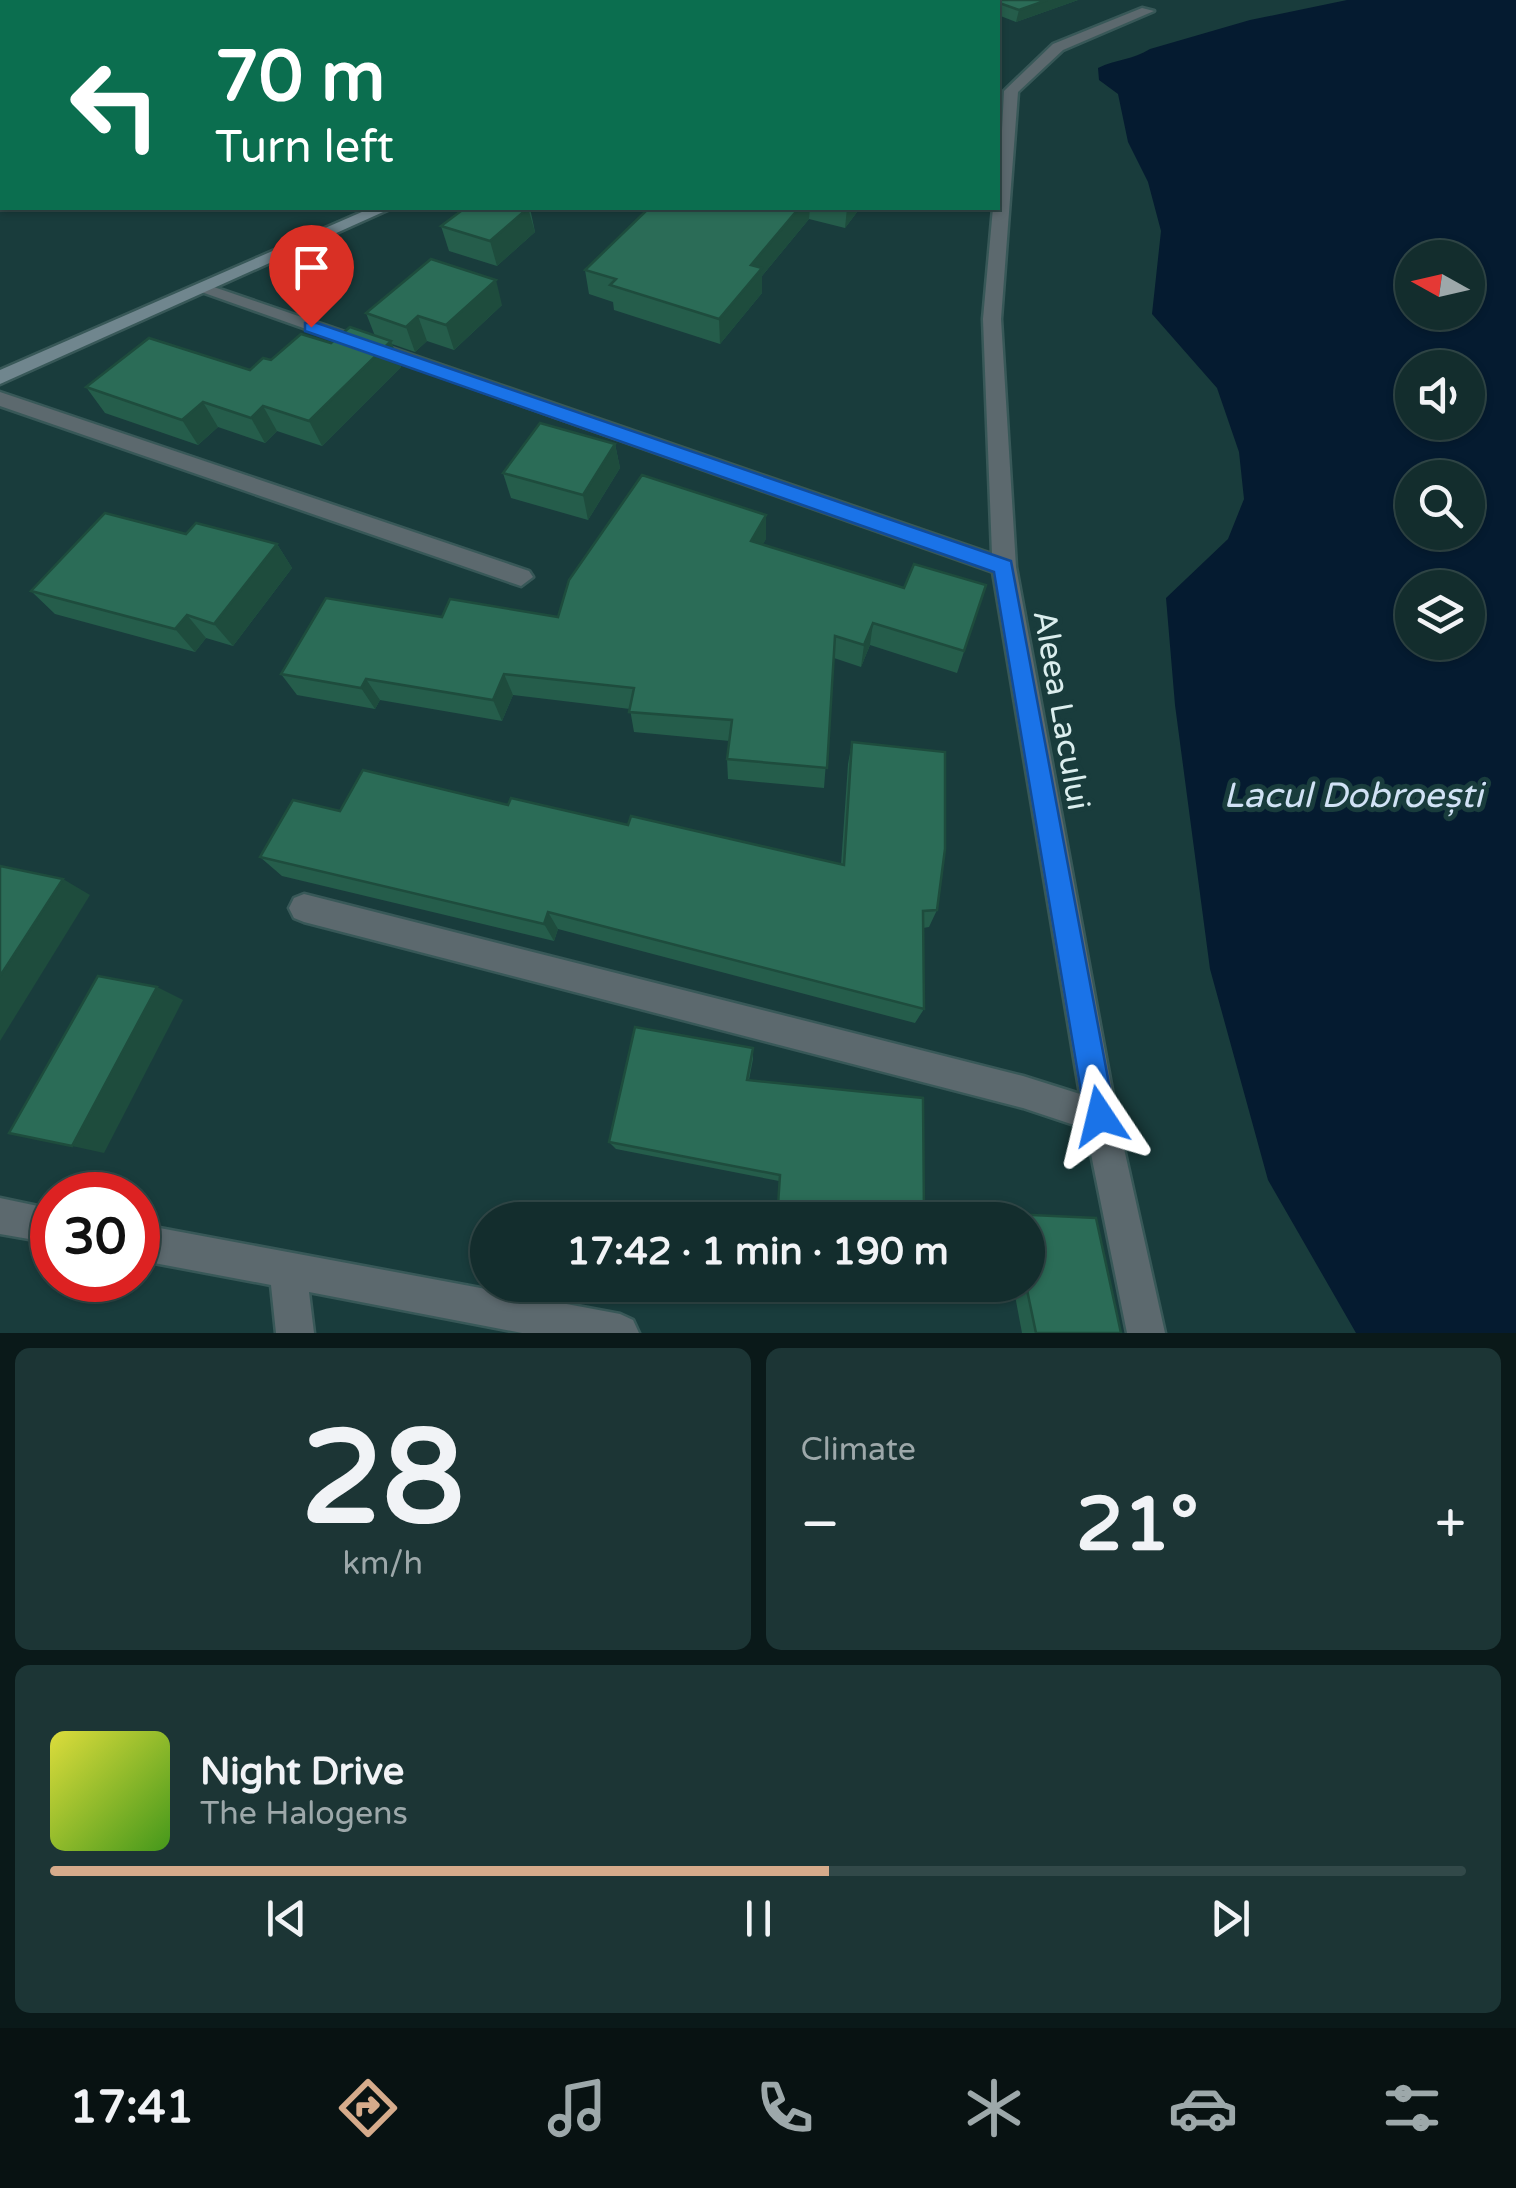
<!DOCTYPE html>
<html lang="en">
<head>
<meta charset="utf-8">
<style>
	:root { --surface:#132d2d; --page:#1c3535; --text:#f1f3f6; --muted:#9da8aa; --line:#324949; --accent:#d6ab8b }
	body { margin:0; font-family:"Varela Round",sans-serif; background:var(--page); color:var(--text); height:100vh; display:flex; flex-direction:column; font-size:38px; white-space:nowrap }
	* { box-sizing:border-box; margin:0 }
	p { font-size:32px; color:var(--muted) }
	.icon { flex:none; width:55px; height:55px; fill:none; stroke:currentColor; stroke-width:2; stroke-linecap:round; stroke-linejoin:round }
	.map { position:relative; height:1333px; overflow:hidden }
	.drawer { display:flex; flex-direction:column; gap:15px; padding:15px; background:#0a1919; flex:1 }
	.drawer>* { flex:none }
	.banner { position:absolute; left:0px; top:0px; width:1000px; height:210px; box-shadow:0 2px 8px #0004,0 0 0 2px var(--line); background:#0b6e4f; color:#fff; overflow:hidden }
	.needle { width:65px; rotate:278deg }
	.buttons { position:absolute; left:1395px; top:240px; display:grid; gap:20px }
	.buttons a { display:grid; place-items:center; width:90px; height:90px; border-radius:50%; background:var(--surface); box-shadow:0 2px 8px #0004,0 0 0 2px var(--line); font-size:50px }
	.speed { position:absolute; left:30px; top:1172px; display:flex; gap:20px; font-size:50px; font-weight:700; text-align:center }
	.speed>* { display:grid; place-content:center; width:130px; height:130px; border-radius:50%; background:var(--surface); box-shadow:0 2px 8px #0004,0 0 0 2px var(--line); line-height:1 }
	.speed .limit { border:15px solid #d22; background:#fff; color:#111 }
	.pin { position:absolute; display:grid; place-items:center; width:85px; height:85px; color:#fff; margin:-102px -42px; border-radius:50% 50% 50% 0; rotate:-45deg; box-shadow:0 0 10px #0007 }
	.pin .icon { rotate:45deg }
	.me { position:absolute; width:110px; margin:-55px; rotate:350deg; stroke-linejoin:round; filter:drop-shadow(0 0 8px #0008) }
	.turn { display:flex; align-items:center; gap:35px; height:210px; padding:0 50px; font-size:45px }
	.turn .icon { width:130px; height:130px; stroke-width:2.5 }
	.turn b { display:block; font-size:70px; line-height:85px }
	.big { font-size:75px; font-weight:800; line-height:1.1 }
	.drawer .card { flex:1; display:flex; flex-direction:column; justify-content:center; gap:15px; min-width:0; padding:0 35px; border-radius:15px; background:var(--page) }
	.drawer .dial { align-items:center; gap:0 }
	.dial b { font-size:130px; line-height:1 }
	.song { display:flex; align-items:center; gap:30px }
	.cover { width:120px; height:120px; border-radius:15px; background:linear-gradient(135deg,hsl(60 70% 55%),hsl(100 70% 35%)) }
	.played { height:10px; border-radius:5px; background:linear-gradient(90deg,var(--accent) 55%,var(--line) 55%) }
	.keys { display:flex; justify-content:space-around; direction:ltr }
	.heat { display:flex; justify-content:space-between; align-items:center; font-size:55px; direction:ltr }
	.drawer .tiles { flex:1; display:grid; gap:15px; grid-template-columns:1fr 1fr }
	.card:last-child { grid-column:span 2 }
	.trip { position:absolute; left:470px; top:1202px; width:575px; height:100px; border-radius:50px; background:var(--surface); box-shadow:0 2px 8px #0004,0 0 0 2px var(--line); font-weight:800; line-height:100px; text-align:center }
	.dock { display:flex; height:160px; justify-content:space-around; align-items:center; background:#081212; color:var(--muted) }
	.dock .icon { width:70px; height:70px }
	.dock .selected { color:var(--accent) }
	.dock b { font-size:45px; color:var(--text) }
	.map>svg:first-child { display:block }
</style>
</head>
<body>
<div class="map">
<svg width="1516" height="1333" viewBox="0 0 1516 1333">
	<rect width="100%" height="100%" fill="#193c3c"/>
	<path fill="#051b30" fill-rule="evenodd" d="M1347 0H1516V1333H1356L1268 1180 1210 969 1175 705 1166 598 1228 539 1244 499 1239 452 1217 388 1152 314 1161 231 1148 182 1128 142 1118 94 1099 80 1098 68C1116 59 1133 60 1150 49L1250 20ZM1412 258H1468V312H1412ZM1412 368H1468V422H1412ZM1412 478H1468V532H1412ZM1412 588H1468V642H1412Z"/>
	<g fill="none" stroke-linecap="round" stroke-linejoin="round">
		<defs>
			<g id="street">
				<polygon points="1142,8 1154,11 1063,50 1018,92 1001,319 1016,567 1117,1117 1165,1333 1127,1333 1086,1129 1023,1108 304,922 294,918 289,908 294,898 304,894 1023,1076 1080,1094 993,572 193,289 208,285 992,554 983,319 993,208 998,208 1004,91 1053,44"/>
				<polygon points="0,392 529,571 533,577 521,586 0,406"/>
				<polygon points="0,1198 52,1209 52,1243 0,1234"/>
				<polygon points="138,1224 620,1314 633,1320 639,1333 522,1333 309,1292 314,1333 276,1333 271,1285 138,1260"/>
			</g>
			<polygon id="secondary" points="371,208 392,208 0,384 0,370"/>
		</defs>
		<use href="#street" stroke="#385858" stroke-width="5"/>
		<use href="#secondary" stroke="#385858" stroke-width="5"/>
		<use href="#street" fill="#5c696e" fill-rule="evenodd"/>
		<use href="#secondary" fill="#70868e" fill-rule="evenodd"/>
	</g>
	<g fill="#255d4b">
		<polygon points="958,0 1078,0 1016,22 998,15 998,2 964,2"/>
		<polygon points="465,208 530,208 535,232 497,266 449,251 441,226"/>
		<polygon points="649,208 860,208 845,228 809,219 762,276 762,293 720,344 614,310 613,302 589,294 585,270"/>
		<polygon points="502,305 454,350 427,341 415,352 392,344 401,367 322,446 277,431 265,443 218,427 198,445 105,413 86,387 250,370 271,360 331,343 375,336 366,313"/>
		<polygon points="615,444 620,468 588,520 511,498 503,473"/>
		<polygon points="186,534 277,544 292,568 233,646 206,638 195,652 55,614 31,591"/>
		<polygon points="766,539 762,545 904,588 986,585 957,673 870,645 861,667 834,658 824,788 728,779 727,759 730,741 634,732 630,709 513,695 502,721 380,700 375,709 297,695 281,674 442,617 558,617"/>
		<polygon points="852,742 937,910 929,927 923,928 924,1009 915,1023 558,929 554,941 282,876 260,857 340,811 508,805 841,865 848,764"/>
		<polygon points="753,1048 753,1059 749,1080 924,1215 916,1219 895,1216 779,1181 616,1149 609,1142"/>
		<polygon points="1012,1214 1096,1218 1121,1333 1022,1333 1013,1285 1028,1285 1028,1220 1000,1220 1000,1218"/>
	</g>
	<g fill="#1e4c3d">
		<polygon points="403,0 428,0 425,2 401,2"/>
		<polygon points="1047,0 1078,0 1016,22 1019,10"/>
		<polygon points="2,46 2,74 0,75 0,48"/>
		<polygon points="528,208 535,232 497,266 490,241"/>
		<polygon points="799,208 810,208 809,219 762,276 762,293 720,344 719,319 751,265"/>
		<polygon points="847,208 860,208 845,228"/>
		<polygon points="496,280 502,305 454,350 446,325"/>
		<polygon points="418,316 427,341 415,352 406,327"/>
		<polygon points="391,341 401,367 322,446 309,421"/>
		<polygon points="203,402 218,427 198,445 182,420"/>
		<polygon points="263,406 277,431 265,443 251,418"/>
		<polygon points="615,444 620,468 588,520 583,495"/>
		<polygon points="766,515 766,539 751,565 751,541"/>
		<polygon points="277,544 292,568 233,646 214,624"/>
		<polygon points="187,615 206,638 195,652 175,629"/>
		<polygon points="873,623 870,645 861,667 864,645"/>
		<polygon points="504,674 513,695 502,721 493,700"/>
		<polygon points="366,679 380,700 375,709 361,688"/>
		<polygon points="63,879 90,895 0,1041 0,976"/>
		<polygon points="548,912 558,929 554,941 544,924"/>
		<polygon points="157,987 183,1000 104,1153 72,1146"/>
	</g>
	<g fill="#2b6c57" stroke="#1e4c3d" stroke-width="2.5">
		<polygon points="1,0 403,0 401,2 2,2 2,46 0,48"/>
		<polygon points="537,0 617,0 613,2 534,2"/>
		<polygon points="991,0 1047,0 1019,10"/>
		<polygon points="465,208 528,208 490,241 441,226"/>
		<polygon points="649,208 799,208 751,265 762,268 719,319 610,285 616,279 585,270"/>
		<polygon points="431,259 496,280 446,325 418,316 406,327 366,313"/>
		<polygon points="350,327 391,341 309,421 263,406 251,418 203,402 182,420 86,387 149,338 250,370 263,358 271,360 301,334 331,343"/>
		<polygon points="540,423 615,444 583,495 503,473"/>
		<polygon points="642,475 766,515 751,541 904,588 914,564 986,585 964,651 873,623 864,645 835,636 827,768 727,759 732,720 629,712 634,688 504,674 493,700 366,679 361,688 281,674 326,598 442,617 450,599 558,617 569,580"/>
		<polygon points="105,513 186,534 196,523 277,544 214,624 187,615 175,629 31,591"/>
		<polygon points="852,742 945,752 945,849 937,910 923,911 924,1009 548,912 544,924 260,857 293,800 340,811 363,770 508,805 511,798 628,825 631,816 844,865"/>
		<polygon points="0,866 63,879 0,976"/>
		<polygon points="98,976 157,987 72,1146 9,1133"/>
		<polygon points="635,1027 753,1048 747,1080 923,1098 924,1215 895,1212 895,1220 777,1220 780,1175 609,1142"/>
		<polygon points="1012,1214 1096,1218 1121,1333 1036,1333 1026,1285 1028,1220 1013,1220"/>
	</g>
	<polygon fill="#1a73e8" stroke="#114b97" stroke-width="2.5" points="305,323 317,323 1011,561 1115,1116 1111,1127 1100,1132 1090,1127 1085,1116 994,572 305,331"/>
	<g text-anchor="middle" stroke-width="10" stroke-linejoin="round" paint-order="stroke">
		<g font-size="32" fill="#dbeeee" stroke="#193c3c">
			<text transform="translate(1062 710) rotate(80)" y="11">Aleea Lacului</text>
		</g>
		<g font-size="35" font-style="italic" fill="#d1e2f5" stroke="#193c3c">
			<text x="1353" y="807">Lacul Dobroești</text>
		</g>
	</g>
</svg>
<div class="buttons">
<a><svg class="needle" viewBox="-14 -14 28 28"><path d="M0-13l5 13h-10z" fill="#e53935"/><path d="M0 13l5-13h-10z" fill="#9da8aa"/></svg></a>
<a><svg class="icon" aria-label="sound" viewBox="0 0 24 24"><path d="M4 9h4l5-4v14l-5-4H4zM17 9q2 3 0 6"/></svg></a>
<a><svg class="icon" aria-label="search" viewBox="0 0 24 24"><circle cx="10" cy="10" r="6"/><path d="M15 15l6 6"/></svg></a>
<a><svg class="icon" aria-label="layers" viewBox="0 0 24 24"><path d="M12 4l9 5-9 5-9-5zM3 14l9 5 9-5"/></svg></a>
</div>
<div class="speed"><div class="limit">30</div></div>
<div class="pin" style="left:311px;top:327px;background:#d93025"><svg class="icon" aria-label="arrive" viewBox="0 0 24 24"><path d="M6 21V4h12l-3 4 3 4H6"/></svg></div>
<svg class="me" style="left:1100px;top:1116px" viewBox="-20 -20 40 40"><path d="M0-17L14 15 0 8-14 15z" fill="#1a73e8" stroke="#fff" stroke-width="4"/></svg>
<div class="trip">17:42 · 1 min · 190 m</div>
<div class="banner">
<div class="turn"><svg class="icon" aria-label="left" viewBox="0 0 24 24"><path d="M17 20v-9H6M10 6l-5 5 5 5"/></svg><div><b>70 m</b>Turn left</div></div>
</div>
</div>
<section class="drawer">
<div class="tiles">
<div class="card dial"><b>28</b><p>km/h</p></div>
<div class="card"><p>Climate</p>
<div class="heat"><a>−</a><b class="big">21°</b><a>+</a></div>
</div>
<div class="card">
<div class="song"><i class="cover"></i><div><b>Night Drive</b><p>The Halogens</p></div></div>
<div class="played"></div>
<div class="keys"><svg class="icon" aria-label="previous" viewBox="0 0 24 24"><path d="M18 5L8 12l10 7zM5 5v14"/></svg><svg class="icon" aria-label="pause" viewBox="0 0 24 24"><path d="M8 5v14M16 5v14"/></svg><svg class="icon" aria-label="next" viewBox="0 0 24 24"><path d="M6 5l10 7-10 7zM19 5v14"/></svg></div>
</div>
</div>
</section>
<nav class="dock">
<b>17:41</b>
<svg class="icon selected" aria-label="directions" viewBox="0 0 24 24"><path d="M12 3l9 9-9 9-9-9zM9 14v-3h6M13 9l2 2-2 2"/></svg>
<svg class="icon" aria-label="music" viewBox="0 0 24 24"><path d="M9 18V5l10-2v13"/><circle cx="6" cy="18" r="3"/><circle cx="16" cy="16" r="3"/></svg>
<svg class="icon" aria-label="phone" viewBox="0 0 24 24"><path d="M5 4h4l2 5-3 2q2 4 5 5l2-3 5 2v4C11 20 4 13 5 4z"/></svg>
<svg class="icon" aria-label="climate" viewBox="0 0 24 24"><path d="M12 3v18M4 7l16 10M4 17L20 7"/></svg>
<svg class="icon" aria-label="car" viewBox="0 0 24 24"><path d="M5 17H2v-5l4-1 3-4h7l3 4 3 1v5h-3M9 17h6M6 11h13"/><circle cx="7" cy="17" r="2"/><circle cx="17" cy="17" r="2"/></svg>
<svg class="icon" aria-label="filters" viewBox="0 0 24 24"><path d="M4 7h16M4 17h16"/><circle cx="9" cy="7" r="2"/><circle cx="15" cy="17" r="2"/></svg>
</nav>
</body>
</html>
